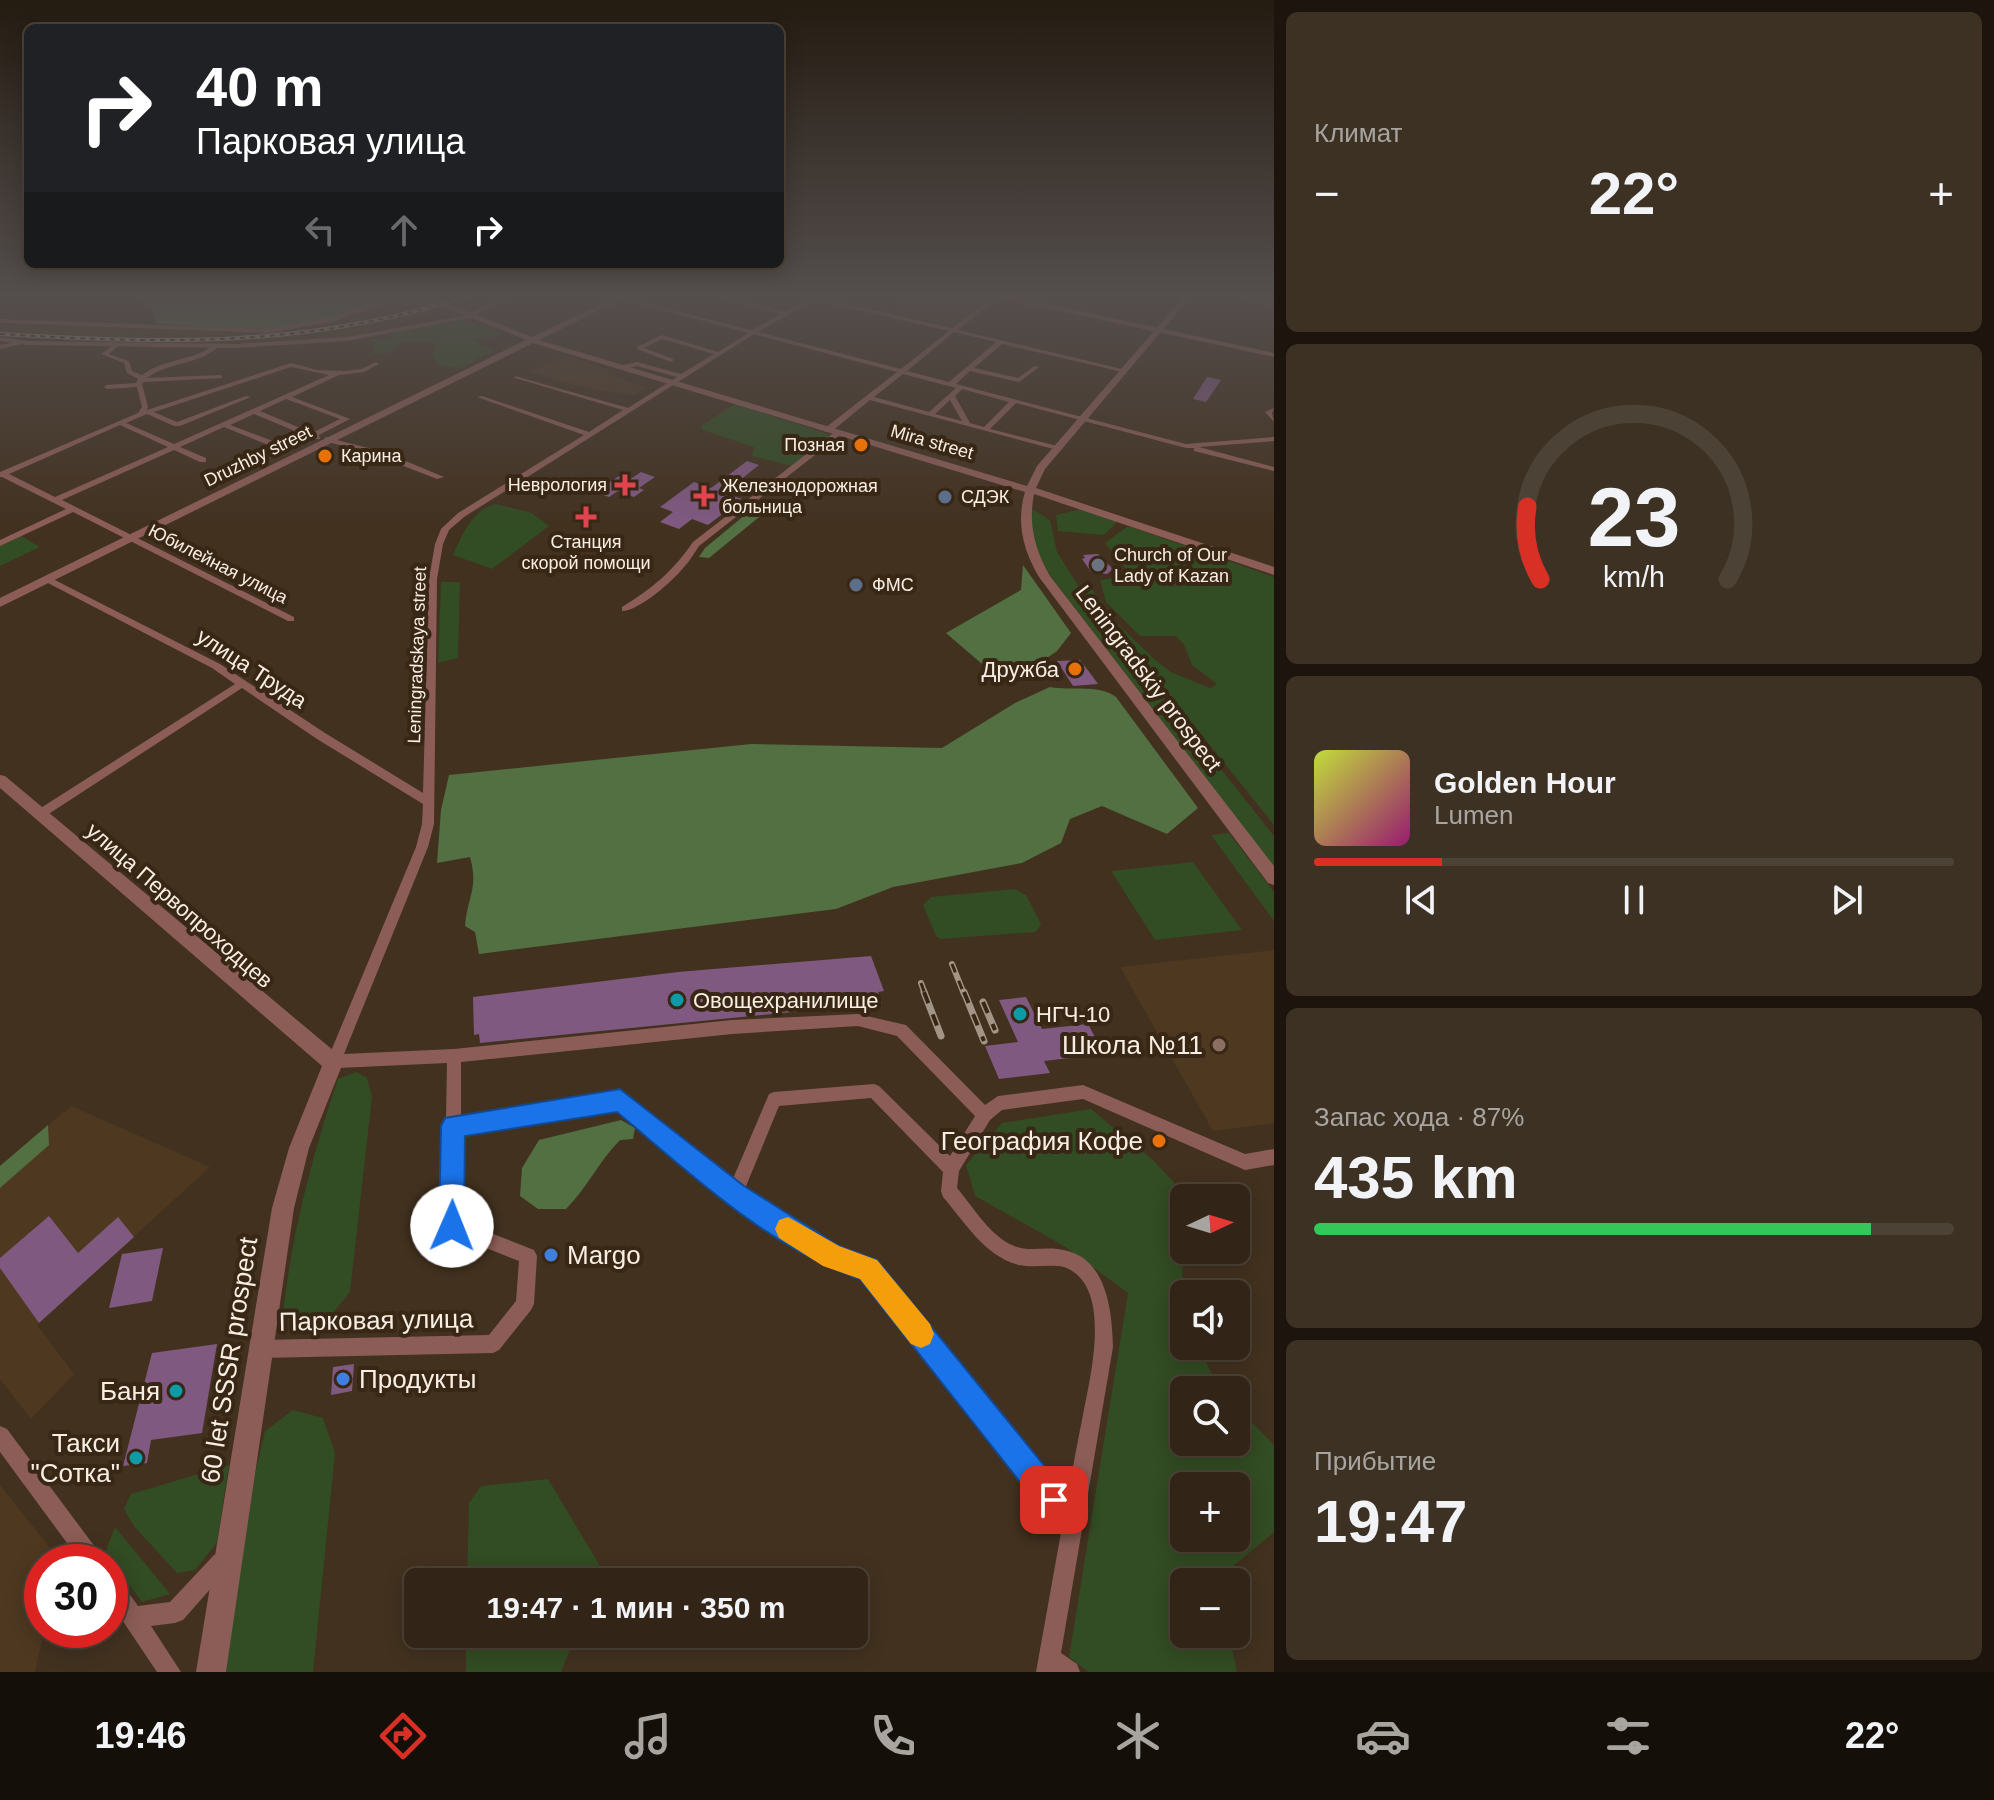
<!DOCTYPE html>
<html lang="ru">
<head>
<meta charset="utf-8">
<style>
	:root { --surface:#322517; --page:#3d3124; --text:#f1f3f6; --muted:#a8a5a1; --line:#4d4236; --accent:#d93025 }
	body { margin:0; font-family:Helvetica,sans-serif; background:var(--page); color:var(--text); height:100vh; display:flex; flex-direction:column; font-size:30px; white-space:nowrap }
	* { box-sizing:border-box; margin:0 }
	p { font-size:26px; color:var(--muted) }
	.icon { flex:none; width:44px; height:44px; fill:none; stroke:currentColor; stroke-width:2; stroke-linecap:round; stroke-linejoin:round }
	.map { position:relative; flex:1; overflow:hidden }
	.sheet { display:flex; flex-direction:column; gap:12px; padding:12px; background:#1c140d; width:720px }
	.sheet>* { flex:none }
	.hud { position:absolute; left:24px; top:24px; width:760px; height:244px; border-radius:12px; box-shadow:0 4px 20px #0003,0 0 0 2px var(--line); background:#202124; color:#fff; overflow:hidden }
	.needle { width:52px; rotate:86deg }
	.tools { position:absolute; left:1170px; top:1184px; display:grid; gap:16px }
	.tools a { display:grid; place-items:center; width:80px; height:80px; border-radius:12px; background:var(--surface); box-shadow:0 4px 20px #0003,0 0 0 2px var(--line); font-size:40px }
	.speed { position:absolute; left:24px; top:1544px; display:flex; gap:16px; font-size:40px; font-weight:700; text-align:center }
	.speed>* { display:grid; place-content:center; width:104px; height:104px; border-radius:50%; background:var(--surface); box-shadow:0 4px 20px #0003,0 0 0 2px var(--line); line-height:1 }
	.speed .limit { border:12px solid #d22; background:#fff; color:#111 }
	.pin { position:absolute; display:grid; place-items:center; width:68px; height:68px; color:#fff; margin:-34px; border-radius:16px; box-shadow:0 4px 12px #0006 }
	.me { position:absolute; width:88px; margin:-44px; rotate:1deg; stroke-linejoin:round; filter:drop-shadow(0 0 6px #0008) }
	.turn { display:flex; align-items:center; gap:28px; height:168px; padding:0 40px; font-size:36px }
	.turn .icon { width:104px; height:104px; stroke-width:2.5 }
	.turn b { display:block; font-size:56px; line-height:68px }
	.lanes { display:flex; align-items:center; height:76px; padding:0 40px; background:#0003; justify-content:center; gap:40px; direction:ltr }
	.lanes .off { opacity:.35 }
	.big { font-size:60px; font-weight:800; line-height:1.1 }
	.sheet .widget { flex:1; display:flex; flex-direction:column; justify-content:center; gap:12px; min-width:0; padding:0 28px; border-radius:12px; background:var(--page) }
	.sheet .dial { align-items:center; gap:0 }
	.dial svg { height:208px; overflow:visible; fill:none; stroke:var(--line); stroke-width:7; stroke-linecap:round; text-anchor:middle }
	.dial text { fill:var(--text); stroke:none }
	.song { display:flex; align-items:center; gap:24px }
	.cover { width:96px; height:96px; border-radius:12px; background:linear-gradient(135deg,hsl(70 70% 55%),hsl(320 70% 35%)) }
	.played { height:8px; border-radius:4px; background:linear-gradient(90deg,var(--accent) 20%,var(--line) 20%) }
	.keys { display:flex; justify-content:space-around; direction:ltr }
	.heat { display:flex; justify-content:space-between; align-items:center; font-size:44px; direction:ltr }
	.charge { height:12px; border-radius:6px; background:linear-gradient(90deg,#34c759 87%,var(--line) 0) }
	.trip { position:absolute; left:404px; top:1568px; width:464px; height:80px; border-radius:12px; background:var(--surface); box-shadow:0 4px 20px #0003,0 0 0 2px var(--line); font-weight:800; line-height:80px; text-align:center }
	.tabs { display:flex; height:128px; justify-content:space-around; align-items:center; background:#140f09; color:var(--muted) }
	.tabs .icon { width:56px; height:56px }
	.tabs .current { color:var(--accent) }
	.tabs b { font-size:36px; color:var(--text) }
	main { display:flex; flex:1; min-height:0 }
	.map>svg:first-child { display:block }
</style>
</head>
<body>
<main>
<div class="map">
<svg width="1274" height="1672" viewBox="0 0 1274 1672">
	<rect width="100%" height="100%" fill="#42311f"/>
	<g fill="#4e3820">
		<polygon points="436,294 492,294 387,329 343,338 216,345 0,337 0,325 277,333"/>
		<polygon points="892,294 979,294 988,296 950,326 899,314 905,308 899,307"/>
		<polygon points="566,356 611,371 607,374 646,388 635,395 584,388 529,372"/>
		<polygon points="1274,950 1274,1123 1213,1131 1120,967"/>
		<polygon points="71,1106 210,1167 37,1325 74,1374 31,1419 0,1379 0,1166"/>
		<polygon points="0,1485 61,1562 42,1562 44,1630 35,1672 0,1672"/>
	</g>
	<g fill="#324c23" fill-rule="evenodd">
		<polygon points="461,319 499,332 501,335 473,339 479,345 495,350 460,368 438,365 432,353 437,344 433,343 399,343 391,352 366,356 374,351 372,339 390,338 387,332"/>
		<polygon points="735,404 828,434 830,437 792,466 752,456 754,447 703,430 701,426"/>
		<path d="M496 504 532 513 549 526 492 569 453 555C463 533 472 510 496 504Z"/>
		<path d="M1032 509 1050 520 1057 552 1087 600 1274 836V868L1052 578C1038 556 1029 535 1032 509Z"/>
		<polygon points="1081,509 1118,521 1104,535 1058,531 1056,515"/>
		<polygon points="1128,526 1274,577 1274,825 1083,587 1091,588 1120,626 1154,659 1171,672 1210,688 1217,684 1192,665 1184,645 1176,636 1140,636 1106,602 1100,580 1131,576 1105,543"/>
		<polygon points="21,536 40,547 0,566 0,546"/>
		<polygon points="441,582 460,582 458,658 438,663"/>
		<polygon points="1229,833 1274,892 1274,921 1211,835"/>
		<polygon points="1193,862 1242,930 1155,940 1111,871"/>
		<polygon points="1015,889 1026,895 1041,924 1036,932 941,939 936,936 923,905 931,897"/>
		<path d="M356 1072 367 1078 372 1097 350 1292 327 1320 294 1329 283 1313C292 1232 312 1156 338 1079Z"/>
		<path d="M1091 1109 1154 1161 1181 1190 1184 1346H1198L1220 1390H1184V1442H1236V1406L1274 1445V1532L1228 1570V1582H1184V1634H1229L1237 1672H1088L1069 1657 1128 1293 1064 1246 975 1196 966 1165 1002 1123ZM1184 1486H1236V1538H1184Z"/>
		<polygon points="293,1410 323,1418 335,1453 313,1672 225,1672 255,1474 265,1431"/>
		<polygon points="229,1465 217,1542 195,1570 177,1573 133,1525 124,1509 131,1494"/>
		<polygon points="548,1479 603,1571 598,1582 467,1582 469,1503 481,1486"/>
		<polygon points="115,1527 170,1594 142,1602 105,1553"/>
		<polygon points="466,1634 576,1634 561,1672 466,1672"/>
	</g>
	<g fill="#527042">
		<polygon points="115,294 404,294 322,320 270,329 157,324 150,302"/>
		<polygon points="762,501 766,502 763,506 770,508 709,558 699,557 705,548"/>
		<polygon points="1023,565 1071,633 1057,651 1044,660 1051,678 982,664 946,633 1021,590"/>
		<path d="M1050 687C1072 691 1099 684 1116 697L1198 808 1167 834 1102 806 1070 819 1061 843 1022 863 893 887 836 909 479 954 475 932 465 926C467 898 479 888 470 857L437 863 441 810 449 775 751 744 942 748 1015 703Z"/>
		<path d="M621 1120 635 1128 633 1139 620 1140C598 1162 588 1187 566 1209H538L520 1196 522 1168 539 1140Z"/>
		<polygon points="48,1125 49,1145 0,1188 0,1166"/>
	</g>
	<g fill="#805981">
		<polygon points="1207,377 1221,380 1206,402 1193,399"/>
		<polygon points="747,461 759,465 724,493 742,499 708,525 692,519 679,529 660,522 673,512 660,507 694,482 711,488"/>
		<polygon points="641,472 655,477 639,488 644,490 634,497 618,491 609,497 595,492 619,476 629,480"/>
		<polygon points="1098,554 1113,569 1107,574 1091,572 1082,559 1085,558 1083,555"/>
		<polygon points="1080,660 1093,677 1098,684 1073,686 1057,661"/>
		<polygon points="871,956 884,991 878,992 882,1003 480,1043 479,1034 474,1035 473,997 678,972"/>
		<polygon points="1026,997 1042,1029 1088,1024 1104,1054 1044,1061 1050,1073 999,1079 985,1046 1018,1042 999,1000"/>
		<polygon points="49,1216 78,1253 118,1217 134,1237 39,1323 0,1268 0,1258"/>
		<polygon points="163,1248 152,1301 109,1308 122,1254"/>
		<polygon points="217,1344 202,1433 151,1440 147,1463 123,1466 152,1353"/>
		<polygon points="354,1364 352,1391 331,1395 333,1367"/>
	</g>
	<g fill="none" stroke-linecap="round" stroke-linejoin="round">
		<g fill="#8c5d57" fill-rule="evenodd">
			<polygon points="507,294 515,294 470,318 347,341 236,348 233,346 236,344 347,337 468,315"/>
			<path d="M706 294H717L785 312 816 294H823L818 297 952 328 992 297 985 294H1002L1274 353V357L998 298 958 330 1126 370 1123 372 1002 344 974 368 1018 378 1034 366 1039 367 1019 382 970 371 956 384 1186 444 1274 437V441L1199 447 1274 467V471L1194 451V448H1186L1016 403 990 429 1061 447V451L870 400 831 432H825V428L897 372 754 334 464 517 449 530 443 544 437 579 434 824 428 847 344 1054 454 1049 732 1020 858 1014 906 1025 985 1105 998 1096 1083 1085 1245 1154 1274 1149V1165L1245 1170 1083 1099 1002 1110 990 1120 959 1171 957 1188C974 1208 990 1236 1014 1246 1028 1252 1043 1247 1057 1249 1106 1253 1112 1308 1113 1347L1061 1653 1077 1664 1080 1672H1036L1062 1527 862 1276 826 1263 729 1200 618 1108 461 1132 460 1221 534 1250 537 1256 534 1304 531 1310 499 1350 493 1353 261 1358 255 1355 252 1349 255 1343 261 1340 489 1335 516 1301 519 1261 446 1232 444 1226 447 1063 338 1068 333 1070 328 1068 326 1063 416 847 422 824 423 804 317 739 242 688 44 817 40 818 34 814 36 811 235 684 212 668 44 581 43 579 47 576 220 664 325 733 423 793 429 579 435 544 441 529 458 513 584 435 477 397 482 396 589 432 623 410 515 378V376L628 408 677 377 637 366 621 369 619 368V366L637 362 681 374 714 354 662 339 644 348 673 359 674 360 671 362 637 349V347L662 335 718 352 748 333 620 299V297L752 330 781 314ZM814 300 949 331 901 369 758 332ZM954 332 996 342 949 382 907 371ZM903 374 956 388 929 412 874 397ZM962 389 1009 402 984 427 970 423 955 396ZM950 400 962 421 935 414ZM858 1026 897 1036 975 1116 950 1156 879 1086 874 1084 774 1092 769 1094 732 1181 625 1095 620 1093 461 1117V1062L732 1034ZM871 1098 943 1172 941 1191 943 1197C965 1222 984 1256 1019 1265 1034 1268 1049 1264 1064 1267 1114 1285 1090 1377 1083 1415 1077 1444 1072 1472 1067 1501L874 1263 836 1250 744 1191 779 1106Z"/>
			<polygon points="20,341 22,344 0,349 0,345"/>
			<path d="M114 344 119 345 109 354 129 361 132 371 142 375C163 359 191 361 213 346L218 347C198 365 168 362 147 378L220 375 222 376V378L144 382 142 384 148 407 147 410 291 363 317 370 344 371 361 369 376 362 379 364 364 372 339 375 292 397 350 419 319 435 320 439H314L254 414 230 425 289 447V451H283L224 427 180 447 206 458V462H200L174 450 62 500 294 617V621H288L73 512 0 546V540L66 509 2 477H0V472L138 413 142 407 137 387 107 389 104 387 107 385 136 383 138 379 127 373 124 363 101 354ZM291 367 329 375 174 444 126 423 147 414 174 426H180L251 397 246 396 177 422 154 412ZM286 399 340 419 312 433 260 411ZM120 425 168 447 55 497 9 474Z"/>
			<polygon points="1274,408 1272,413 1274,422 1265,412"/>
			<path d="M836 431 843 433 699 546C694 553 690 561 684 567 673 581 639 611 622 611V607C653 588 672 572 693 542Z"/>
			<polygon points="325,437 384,452 444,477 437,479 378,456 325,441"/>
			<polygon points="0,1426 7,1429 101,1555 104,1562 81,1562 0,1452"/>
			<polygon points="221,1552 228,1555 231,1562 228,1569 183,1620 175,1623 151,1626 181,1672 157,1672 110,1602 110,1574 117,1577 138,1606 170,1602 214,1555"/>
		</g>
		<g fill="#8c5d57" fill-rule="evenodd">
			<path d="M403 294H424L532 337 623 294H632L539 340 1027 486 1037 466 1186 294H1193L1045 469 1036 488 1274 567V575L1034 494C1028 525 1035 550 1050 576L1274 866V885L1268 883 1039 577C1023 550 1016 523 1025 492L533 343 0 607V598L526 340 414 295 331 322 269 333 0 323V319L269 329 327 318Z"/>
			<polygon points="1221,294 1236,294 1274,302 1274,306"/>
			<polygon points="0,337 28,341 236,344 240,346 236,348 28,345 0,341"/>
			<polygon points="0,775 5,776 340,1056 343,1063 309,1148 294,1208 226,1672 196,1672 272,1208 289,1148 322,1066 0,788"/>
		</g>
		<defs>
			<path id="rail-far2" d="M0 334C168 344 311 348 474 294"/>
			<g id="rail-far1">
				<polyline points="952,964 964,994"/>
				<polyline points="921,983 925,994"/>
			</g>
			<g id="rail">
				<polyline points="924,992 941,1036"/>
				<polyline points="964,992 984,1041"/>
				<polyline points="983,1002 995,1030"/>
			</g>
		</defs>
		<use href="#rail-far2" stroke="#a39586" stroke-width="4"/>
		<use href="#rail-far1" stroke="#a39586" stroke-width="6"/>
		<use href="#rail" stroke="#a39586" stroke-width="7"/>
		<use href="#rail-far2" stroke="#382715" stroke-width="2" stroke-dasharray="5" stroke-linecap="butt"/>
		<use href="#rail-far1" stroke="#382715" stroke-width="3" stroke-dasharray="9" stroke-linecap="butt"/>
		<use href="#rail" stroke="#382715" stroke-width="4" stroke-dasharray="12" stroke-linecap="butt"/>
	</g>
	<linearGradient id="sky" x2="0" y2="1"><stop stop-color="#241b11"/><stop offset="0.56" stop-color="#544e4d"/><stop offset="1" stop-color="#544e4d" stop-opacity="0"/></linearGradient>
	<rect width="1274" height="528" fill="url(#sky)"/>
	<path fill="#1a73e8" stroke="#114b97" stroke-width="2" d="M620 1089 744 1186 839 1246 877 1260 1064 1490 1069 1500 1064 1511 1054 1515 1043 1511 860 1279C767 1247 691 1174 617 1112L465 1136 464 1226 461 1235 452 1239 443 1235 439 1226 441 1126 445 1118Z"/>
	<polygon fill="#f59e0b" points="788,1217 839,1246 877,1260 930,1324 934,1334 930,1344 921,1348 911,1344 860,1279 823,1266 779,1238 775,1229 779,1220"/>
	<g fill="#e8710a" stroke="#382715" stroke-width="3">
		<circle cx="861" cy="445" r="8"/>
		<circle cx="325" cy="456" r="8"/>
		<circle cx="1075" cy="669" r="8"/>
		<circle cx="1159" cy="1141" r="8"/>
	</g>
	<g fill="#e0444e" stroke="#382715" stroke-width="3">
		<path d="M621 473h8v8h8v8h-8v8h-8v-8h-8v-8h8z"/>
		<path d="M700 484h8v8h8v8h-8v8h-8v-8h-8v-8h8z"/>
		<path d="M582 505h8v8h8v8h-8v8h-8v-8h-8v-8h8z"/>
	</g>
	<g fill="#5c6f8a" stroke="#382715" stroke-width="3">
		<circle cx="945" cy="497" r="8"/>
		<circle cx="856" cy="585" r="8"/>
	</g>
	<circle fill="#6b7280" stroke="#382715" stroke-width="3" cx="1098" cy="565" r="8"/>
	<g fill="#0f9aa8" stroke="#382715" stroke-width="3">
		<circle cx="677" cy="1000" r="8"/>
		<circle cx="1020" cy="1014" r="8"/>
		<circle cx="176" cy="1391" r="8"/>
		<circle cx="136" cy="1458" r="8"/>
	</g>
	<circle fill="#8d6e63" stroke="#382715" stroke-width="3" cx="1219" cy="1045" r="8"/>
	<g fill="#3f7fe0" stroke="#382715" stroke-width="3">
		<circle cx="551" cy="1255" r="8"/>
		<circle cx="343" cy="1379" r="8"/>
	</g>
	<g text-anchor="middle" stroke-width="8" stroke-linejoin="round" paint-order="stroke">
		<g font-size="18" fill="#f9eee3" stroke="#382715">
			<text transform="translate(932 442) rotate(16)" y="6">Mira street</text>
			<text transform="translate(258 456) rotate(-26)" y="6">Druzhby street</text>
			<text transform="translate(218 564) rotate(27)" y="6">Юбилейная улица</text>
			<text transform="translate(417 655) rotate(-88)" y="6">Leningradskaya street</text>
		</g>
		<g font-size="18" fill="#f9eee3" stroke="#382715" text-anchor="start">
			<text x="845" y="451" text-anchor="end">Позная</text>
			<text x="341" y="462">Карина</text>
			<text x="607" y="491" text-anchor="end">Неврология</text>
			<text x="722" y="492">Железнодорожная<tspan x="722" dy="21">больница</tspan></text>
			<text x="961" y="503">СДЭК</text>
			<text x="586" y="548" text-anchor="middle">Станция<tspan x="586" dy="21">скорой помощи</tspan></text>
			<text x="1114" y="561">Church of Our<tspan x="1114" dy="21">Lady of Kazan</tspan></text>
			<text x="872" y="591">ФМС</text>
		</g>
		<g font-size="22" fill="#f9eee3" stroke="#382715">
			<text transform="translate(252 668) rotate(33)" y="8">улица Труда</text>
			<text transform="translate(1149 678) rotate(53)" y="8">Leningradskiy prospect</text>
			<text transform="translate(180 905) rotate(41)" y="8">улица Первопроходцев</text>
		</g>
		<g font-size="22" fill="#f9eee3" stroke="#382715" text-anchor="start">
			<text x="1059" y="677" text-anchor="end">Дружба</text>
			<text x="693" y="1008">Овощехранилище</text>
			<text x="1036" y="1022">НГЧ-10</text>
		</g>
		<g font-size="26" fill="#f9eee3" stroke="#382715" text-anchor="end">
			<text x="1203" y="1054">Школа №11</text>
			<text x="1143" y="1150">География Кофе</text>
			<text x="567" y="1264" text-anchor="start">Margo</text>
			<text x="359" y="1388" text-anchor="start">Продукты</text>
			<text x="160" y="1400">Баня</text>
			<text x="120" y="1452">Такси<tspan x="120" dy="30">"Сотка"</tspan></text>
		</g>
		<g font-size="26" fill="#f9eee3" stroke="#382715">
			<text transform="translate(376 1320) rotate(-1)" y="9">Парковая улица</text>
			<text transform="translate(229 1360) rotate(-81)" y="9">60 let SSSR prospect</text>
		</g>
	</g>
</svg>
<div class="tools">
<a><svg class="needle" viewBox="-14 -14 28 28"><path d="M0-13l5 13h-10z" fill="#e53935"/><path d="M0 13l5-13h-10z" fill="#a8a5a1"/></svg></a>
<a><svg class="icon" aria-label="sound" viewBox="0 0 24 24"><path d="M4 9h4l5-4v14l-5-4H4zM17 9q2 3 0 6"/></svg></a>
<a><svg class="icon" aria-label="search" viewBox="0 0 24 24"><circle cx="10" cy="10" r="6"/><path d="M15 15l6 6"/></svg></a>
<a>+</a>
<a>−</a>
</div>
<div class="speed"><div class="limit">30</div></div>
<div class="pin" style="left:1054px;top:1500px;background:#d93025"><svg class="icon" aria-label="arrive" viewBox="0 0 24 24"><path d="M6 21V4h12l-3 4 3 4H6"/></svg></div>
<svg class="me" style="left:452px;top:1226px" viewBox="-20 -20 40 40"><circle r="19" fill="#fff"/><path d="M0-13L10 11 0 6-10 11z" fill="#1a73e8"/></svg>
<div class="trip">19:47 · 1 мин · 350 m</div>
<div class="hud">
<div class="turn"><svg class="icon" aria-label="right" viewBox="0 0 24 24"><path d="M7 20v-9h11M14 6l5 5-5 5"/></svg><div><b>40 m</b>Парковая улица</div></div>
<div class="lanes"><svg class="icon off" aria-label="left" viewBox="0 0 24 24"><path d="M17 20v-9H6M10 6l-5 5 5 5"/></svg><svg class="icon off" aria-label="ahead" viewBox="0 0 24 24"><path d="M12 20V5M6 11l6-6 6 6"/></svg><svg class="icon" aria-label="right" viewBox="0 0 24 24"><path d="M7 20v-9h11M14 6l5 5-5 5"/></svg></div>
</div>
</div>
<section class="sheet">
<div class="widget"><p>Климат</p>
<div class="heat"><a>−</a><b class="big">22°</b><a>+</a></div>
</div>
<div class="widget dial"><svg viewBox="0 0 100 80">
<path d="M14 69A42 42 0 1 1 86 69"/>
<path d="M14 69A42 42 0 0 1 9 41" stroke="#d93025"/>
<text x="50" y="56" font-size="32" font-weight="700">23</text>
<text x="50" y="72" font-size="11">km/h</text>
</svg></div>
<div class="widget">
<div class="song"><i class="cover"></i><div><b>Golden Hour</b><p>Lumen</p></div></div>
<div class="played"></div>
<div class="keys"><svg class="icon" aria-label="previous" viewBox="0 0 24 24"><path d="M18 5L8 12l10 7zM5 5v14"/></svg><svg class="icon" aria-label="pause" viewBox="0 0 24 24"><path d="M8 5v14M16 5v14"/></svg><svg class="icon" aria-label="next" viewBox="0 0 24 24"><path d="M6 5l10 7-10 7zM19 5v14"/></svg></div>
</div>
<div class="widget"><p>Запас хода · 87%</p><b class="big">435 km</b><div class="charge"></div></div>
<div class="widget"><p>Прибытие</p><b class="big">19:47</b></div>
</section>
</main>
<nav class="tabs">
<b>19:46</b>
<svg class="icon current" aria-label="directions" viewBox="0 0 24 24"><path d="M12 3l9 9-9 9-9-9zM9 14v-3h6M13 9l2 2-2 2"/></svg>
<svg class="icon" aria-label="music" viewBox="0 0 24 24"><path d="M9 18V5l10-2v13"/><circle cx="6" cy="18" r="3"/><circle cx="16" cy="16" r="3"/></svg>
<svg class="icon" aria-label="phone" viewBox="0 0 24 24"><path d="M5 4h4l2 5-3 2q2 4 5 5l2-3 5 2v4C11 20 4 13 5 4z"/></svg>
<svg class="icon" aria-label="climate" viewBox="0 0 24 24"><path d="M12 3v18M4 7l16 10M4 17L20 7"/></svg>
<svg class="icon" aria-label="car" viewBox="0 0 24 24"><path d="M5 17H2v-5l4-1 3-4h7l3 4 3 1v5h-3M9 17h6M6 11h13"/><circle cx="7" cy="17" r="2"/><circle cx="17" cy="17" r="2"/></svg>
<svg class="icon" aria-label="filters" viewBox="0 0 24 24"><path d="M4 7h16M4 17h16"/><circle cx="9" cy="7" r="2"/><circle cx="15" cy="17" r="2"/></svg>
<b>22°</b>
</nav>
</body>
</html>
